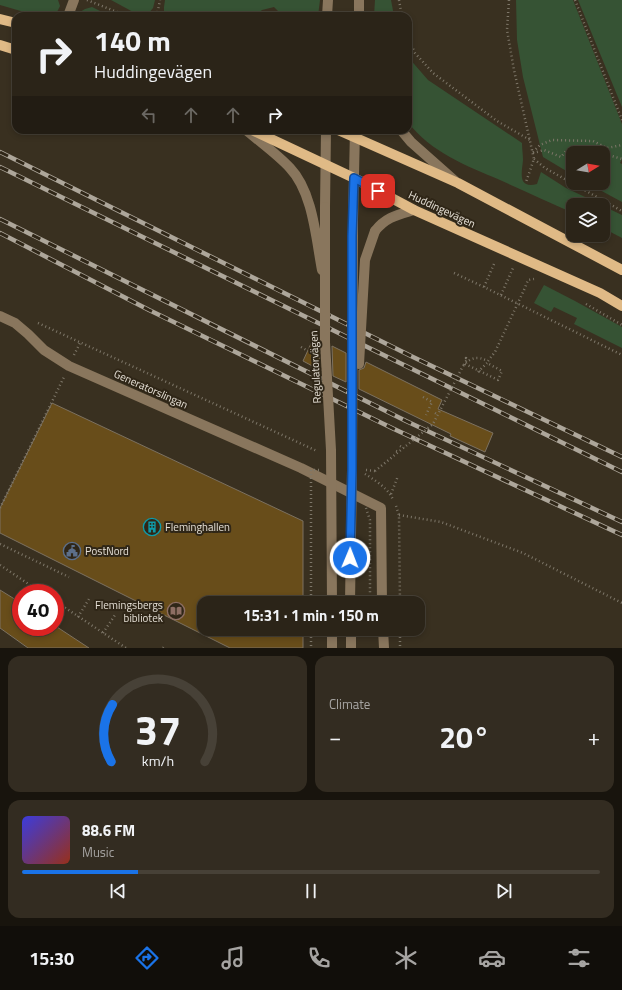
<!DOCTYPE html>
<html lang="en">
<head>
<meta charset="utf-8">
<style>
	:root { --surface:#2b2418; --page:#332c21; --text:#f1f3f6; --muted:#a6a4a2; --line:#474137; --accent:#1a73e8 }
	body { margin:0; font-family:"Titillium Web",sans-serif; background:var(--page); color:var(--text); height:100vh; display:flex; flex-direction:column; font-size:15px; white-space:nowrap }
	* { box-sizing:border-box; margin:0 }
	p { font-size:13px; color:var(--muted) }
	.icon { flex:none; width:22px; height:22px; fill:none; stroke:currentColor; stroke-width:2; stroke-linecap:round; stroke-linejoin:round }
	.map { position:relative; height:648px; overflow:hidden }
	.drawer { display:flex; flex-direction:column; gap:8px; padding:8px; background:#18140d; flex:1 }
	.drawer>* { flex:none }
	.banner { position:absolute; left:12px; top:12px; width:400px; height:122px; border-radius:12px; box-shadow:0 2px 6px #0003,0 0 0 1px var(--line); background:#2b2418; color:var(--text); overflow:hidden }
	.needle { width:26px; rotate:79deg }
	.fabs { position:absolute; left:566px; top:146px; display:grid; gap:8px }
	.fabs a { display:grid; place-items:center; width:44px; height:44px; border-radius:8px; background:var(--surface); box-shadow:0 2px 6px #0003,0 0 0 1px var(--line); font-size:20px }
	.speed { position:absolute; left:12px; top:584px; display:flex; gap:8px; font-size:20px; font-weight:700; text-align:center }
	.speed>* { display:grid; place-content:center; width:52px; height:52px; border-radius:50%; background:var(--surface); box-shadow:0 2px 6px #0003,0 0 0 1px var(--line); line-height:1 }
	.speed .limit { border:6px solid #d22; background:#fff; color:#111 }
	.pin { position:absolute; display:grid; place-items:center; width:34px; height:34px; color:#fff; margin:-17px; border-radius:8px; box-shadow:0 2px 6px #0006 }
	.me { position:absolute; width:44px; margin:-22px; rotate:1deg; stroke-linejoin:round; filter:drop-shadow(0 0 3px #0008) }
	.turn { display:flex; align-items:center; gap:14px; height:84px; padding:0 16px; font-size:18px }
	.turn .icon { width:52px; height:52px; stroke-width:2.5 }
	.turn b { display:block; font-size:28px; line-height:34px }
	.lanes { display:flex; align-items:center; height:38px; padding:0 16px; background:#0003; justify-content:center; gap:20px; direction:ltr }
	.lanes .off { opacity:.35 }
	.big { font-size:30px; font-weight:700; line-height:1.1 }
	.drawer .widget { flex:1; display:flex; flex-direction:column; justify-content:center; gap:6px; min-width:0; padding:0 14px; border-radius:12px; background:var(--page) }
	.drawer .dial { align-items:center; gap:0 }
	.dial svg { height:104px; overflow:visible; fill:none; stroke:var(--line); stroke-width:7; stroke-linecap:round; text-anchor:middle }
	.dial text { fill:var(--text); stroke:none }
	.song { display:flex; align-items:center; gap:12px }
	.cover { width:48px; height:48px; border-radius:6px; background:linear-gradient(135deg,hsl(240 70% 55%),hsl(10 70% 35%)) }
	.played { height:4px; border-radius:2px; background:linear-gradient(90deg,var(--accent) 20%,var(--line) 20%) }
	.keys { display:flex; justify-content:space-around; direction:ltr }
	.heat { display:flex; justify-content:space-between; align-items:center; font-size:22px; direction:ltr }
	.drawer .tiles { flex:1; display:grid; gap:8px; grid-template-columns:1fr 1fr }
	.widget:last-child { grid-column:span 2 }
	.trip { position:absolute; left:197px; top:596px; width:228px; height:40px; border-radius:12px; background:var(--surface); box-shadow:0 2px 6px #0003,0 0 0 1px var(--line); font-weight:700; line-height:40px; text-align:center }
	.dock { display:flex; height:64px; justify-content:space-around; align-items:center; background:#110e0a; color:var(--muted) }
	.dock .icon { width:28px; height:28px }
	.dock .active { color:var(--accent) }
	.dock b { font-size:18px; color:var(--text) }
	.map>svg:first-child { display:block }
</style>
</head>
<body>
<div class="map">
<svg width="622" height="648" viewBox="0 0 622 648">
	<rect width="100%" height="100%" fill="#393020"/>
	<g fill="#365334">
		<polygon points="0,0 58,0 60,6 56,14 38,16 0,5"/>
		<polygon points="111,0 155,0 153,8 148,14 141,15 135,13"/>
		<polygon points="165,0 320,0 318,16 278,16 278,11 274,7 262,10 255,16 164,16 164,7"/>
		<polygon points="375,0 391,0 394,16 374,16"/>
		<polygon points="516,0 573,0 622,124 622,159 620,163 622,164 622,202 587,183 603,183 603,153 573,153 573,175 543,157 523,77 517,40"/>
		<polygon points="578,0 622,0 622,107"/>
		<polygon points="92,7 110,16 80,16 80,12 85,9"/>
		<path d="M408 57 428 80 522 143C522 149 523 155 523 160 522 172 517 189 537 184L541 172 566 188 602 205H573V213C549 202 524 191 500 180 467 166 430 152 408 122Z"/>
		<polygon points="603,206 622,215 622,238 603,228"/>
		<polygon points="544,285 575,301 622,327 622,348 574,324 577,318 554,307 551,312 534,303"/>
	</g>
	<g fill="#684d1a" stroke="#7c7160">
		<polygon points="314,337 318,339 320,370 303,361"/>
		<polygon points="332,346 346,353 346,382 333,376"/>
		<polygon points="366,362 442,400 438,409 493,433 485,452 450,436 451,434 359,389 359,370 364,368"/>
		<polygon points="52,403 303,521 303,603 204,603 204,629 303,629 303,648 230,648 0,533 0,508"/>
		<polygon points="0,590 21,603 21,627 57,627 89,648 28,648 0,628"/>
	</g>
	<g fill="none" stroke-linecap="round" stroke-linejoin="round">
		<g stroke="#7e7769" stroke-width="2.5" stroke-dasharray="1 3" stroke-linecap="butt">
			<polyline points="87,0 127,16"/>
			<polyline points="399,0 402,16"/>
			<polyline points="509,0 507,30 514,70 534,159 526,182"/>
			<polyline points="575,0 622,120"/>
			<polyline points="157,16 160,0"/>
			<polyline points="408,38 415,53 433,73 497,121 530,140"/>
			<polyline points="533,152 540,145 552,140 593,141 607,148 622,145"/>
			<polyline points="533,153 544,150 561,157 566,151 573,154"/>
			<polyline points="582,153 584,151 588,153"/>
			<polyline points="605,154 622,159"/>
			<polyline points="534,159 545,168 622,211"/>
			<polyline points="494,264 484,287 622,355"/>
			<polyline points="454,273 484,287"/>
			<polyline points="524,290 528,280 534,279"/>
			<polyline points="501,295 513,268"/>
			<polyline points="586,304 622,325"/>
			<polyline points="38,323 317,451"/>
			<polyline points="301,347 308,351"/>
			<polyline points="74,355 80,343"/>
			<polyline points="464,365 467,359 466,358 469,360"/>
			<polyline points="478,372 487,363"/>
			<polyline points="423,397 432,402 426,415"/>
			<polyline points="435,413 438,415"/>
			<polyline points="400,446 404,448"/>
			<polyline points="396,451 399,452"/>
			<polyline points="366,470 375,471"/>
			<path d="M365 474C375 480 389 489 393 500"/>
			<polyline points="391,494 398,476"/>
			<polyline points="396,506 399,515 400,603"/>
			<polyline points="0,508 64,377"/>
			<polyline points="399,515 441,522 523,553 622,603"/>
			<polyline points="0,544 69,577"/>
			<polyline points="0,565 42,593"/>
			<polyline points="55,601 126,648"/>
			<polyline points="78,617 89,599"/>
			<polyline points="311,629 311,648"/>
			<polyline points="400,629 400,648"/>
			<polyline points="103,633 115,615"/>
			<polyline points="163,648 164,647"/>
		</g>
		<g stroke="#89765d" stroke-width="10">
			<polyline points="68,16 74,0"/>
			<polyline points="327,16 328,0"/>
			<polyline points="359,16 359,0"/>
			<path d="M246 130C260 142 277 154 290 168 313 192 316 239 322 270"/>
			<polyline points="401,130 411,142 455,181"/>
			<polyline points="325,207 326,130"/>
			<polyline points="353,220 355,130"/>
			<path d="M375 231C386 217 397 215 414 210"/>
			<polyline points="0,316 15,323 28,334 44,350 69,366 301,468 381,508 382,603"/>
			<polyline points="332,629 332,648"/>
			<polyline points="351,629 351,648"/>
			<polyline points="383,629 384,648"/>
		</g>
		<g stroke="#e0ba86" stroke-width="10">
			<polyline points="0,19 16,23"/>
			<polyline points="0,45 16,50"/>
			<polyline points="252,130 354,178 414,210 600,293 622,306"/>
			<polyline points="338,130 458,183 622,270"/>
		</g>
		<defs>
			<g id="rail">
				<polyline points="0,152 413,357 622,457"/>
				<polyline points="0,167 622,472"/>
				<polyline points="0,219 406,421 622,522"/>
				<polyline points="0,233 149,310 394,429 622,535"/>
			</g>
		</defs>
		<use href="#rail" stroke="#ada69a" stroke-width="4.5"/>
		<use href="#rail" stroke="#2f2617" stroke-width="3" stroke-dasharray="9" stroke-linecap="butt"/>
		<g stroke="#7e7769" stroke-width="2.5" stroke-dasharray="1 3" stroke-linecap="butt">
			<polyline points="465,364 498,380 502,371 487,363"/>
			<path d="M375 471 433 424 463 366C471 357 477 356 488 361L495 352 524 290"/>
			<polyline points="366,508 370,520 370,603"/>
			<polyline points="311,603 311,470 319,470"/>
		</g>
		<g stroke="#89765d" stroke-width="10">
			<polyline points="325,207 325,342 331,450 332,603"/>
			<polyline points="359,364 365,260 375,231"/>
			<polyline points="350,603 352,470 353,220"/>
		</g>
	</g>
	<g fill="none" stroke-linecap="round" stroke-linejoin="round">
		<defs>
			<polyline id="route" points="350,558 352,470 352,236 354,178 378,191"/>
		</defs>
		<use href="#route" stroke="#114b97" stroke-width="10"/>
		<use href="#route" stroke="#1a73e8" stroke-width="7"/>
	</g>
	<defs>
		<symbol id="building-ring" viewBox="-11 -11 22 22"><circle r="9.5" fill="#2f2617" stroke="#0f9aa8" stroke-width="1.5"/><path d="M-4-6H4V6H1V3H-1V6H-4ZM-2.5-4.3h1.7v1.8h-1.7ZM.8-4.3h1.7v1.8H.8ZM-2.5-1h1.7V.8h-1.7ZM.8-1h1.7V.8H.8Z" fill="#0f9aa8"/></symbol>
		<symbol id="civic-ring" viewBox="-11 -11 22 22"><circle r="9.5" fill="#2f2617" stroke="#5c6f8a" stroke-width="1.5"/><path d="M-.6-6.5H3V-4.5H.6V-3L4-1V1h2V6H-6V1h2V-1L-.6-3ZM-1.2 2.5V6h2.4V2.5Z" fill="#5c6f8a"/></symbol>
		<symbol id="library-ring" viewBox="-11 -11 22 22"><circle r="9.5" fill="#2f2617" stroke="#8d6e63" stroke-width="1.5"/><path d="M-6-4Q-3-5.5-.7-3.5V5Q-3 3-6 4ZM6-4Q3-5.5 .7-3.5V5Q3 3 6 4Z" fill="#8d6e63"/></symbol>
	</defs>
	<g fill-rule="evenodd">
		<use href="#building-ring" x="142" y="517" width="20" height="20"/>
		<use href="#civic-ring" x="62" y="541" width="20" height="20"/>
		<use href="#library-ring" x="166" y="601" width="20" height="20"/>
	</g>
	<g text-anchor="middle" stroke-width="4" stroke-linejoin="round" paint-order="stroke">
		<g font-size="11" fill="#e6e0d6" stroke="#2f2617">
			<text transform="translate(442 209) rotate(25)" y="4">Huddingevägen</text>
			<text transform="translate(315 367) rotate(-93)" y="4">Regulatorvägen</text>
			<text transform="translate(151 389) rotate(24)" y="4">Generatorslingan</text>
		</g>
		<g font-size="11" fill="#e6e0d6" stroke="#2f2617" text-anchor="start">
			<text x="165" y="531">Fleminghallen</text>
			<text x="85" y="555">PostNord</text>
			<text x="163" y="609" text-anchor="end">Flemingsbergs<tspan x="163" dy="13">bibliotek</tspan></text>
		</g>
	</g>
</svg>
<div class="fabs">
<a><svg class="needle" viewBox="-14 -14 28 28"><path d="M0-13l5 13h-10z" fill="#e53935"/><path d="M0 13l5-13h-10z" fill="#a6a4a2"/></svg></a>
<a><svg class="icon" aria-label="layers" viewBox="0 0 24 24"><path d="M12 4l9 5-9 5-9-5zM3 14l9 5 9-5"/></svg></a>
</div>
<div class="speed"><div class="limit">40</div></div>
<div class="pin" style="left:378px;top:191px;background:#d93025"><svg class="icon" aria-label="arrive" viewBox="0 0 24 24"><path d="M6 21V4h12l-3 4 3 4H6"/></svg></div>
<svg class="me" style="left:350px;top:558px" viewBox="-20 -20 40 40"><circle r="17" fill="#1a73e8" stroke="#fff" stroke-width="3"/><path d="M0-11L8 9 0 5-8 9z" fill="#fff"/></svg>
<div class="trip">15:31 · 1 min · 150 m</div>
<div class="banner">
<div class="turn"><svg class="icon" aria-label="right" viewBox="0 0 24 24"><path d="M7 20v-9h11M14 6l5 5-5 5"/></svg><div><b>140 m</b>Huddingevägen</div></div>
<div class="lanes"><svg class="icon off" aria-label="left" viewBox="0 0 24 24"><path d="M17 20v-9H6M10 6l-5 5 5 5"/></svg><svg class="icon off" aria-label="ahead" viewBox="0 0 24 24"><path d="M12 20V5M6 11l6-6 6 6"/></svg><svg class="icon off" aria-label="ahead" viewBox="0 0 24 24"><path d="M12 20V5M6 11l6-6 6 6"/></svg><svg class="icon" aria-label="right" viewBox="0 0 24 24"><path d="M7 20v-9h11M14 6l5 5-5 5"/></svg></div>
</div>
</div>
<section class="drawer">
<div class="tiles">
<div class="widget dial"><svg viewBox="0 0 100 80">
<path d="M14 69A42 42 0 1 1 86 69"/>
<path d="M14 69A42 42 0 0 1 15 25" stroke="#1a73e8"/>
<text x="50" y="56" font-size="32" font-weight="700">37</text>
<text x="50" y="72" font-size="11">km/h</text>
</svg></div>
<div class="widget"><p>Climate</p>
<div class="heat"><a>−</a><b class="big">20°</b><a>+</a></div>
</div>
<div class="widget">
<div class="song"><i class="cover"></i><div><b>88.6 FM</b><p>Music</p></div></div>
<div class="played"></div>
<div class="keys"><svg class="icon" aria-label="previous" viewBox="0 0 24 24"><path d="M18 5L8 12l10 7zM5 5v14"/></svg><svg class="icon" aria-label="pause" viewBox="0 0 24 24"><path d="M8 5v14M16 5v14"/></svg><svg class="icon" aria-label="next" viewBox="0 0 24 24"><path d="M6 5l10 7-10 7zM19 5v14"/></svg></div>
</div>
</div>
</section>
<nav class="dock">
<b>15:30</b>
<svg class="icon active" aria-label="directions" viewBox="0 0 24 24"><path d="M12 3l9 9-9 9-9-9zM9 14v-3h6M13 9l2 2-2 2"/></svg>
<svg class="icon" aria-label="music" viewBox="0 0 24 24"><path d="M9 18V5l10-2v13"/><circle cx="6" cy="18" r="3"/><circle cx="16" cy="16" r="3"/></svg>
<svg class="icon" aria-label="phone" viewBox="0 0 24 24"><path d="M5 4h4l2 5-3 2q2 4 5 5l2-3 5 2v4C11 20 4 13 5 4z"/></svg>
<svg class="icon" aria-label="climate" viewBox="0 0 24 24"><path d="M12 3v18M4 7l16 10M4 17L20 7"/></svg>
<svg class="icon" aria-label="car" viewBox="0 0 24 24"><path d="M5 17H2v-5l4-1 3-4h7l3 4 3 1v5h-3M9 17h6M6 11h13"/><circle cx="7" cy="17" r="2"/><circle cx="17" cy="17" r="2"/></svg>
<svg class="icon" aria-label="filters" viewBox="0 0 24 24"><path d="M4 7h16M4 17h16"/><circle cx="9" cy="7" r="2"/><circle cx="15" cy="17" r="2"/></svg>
</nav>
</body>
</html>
